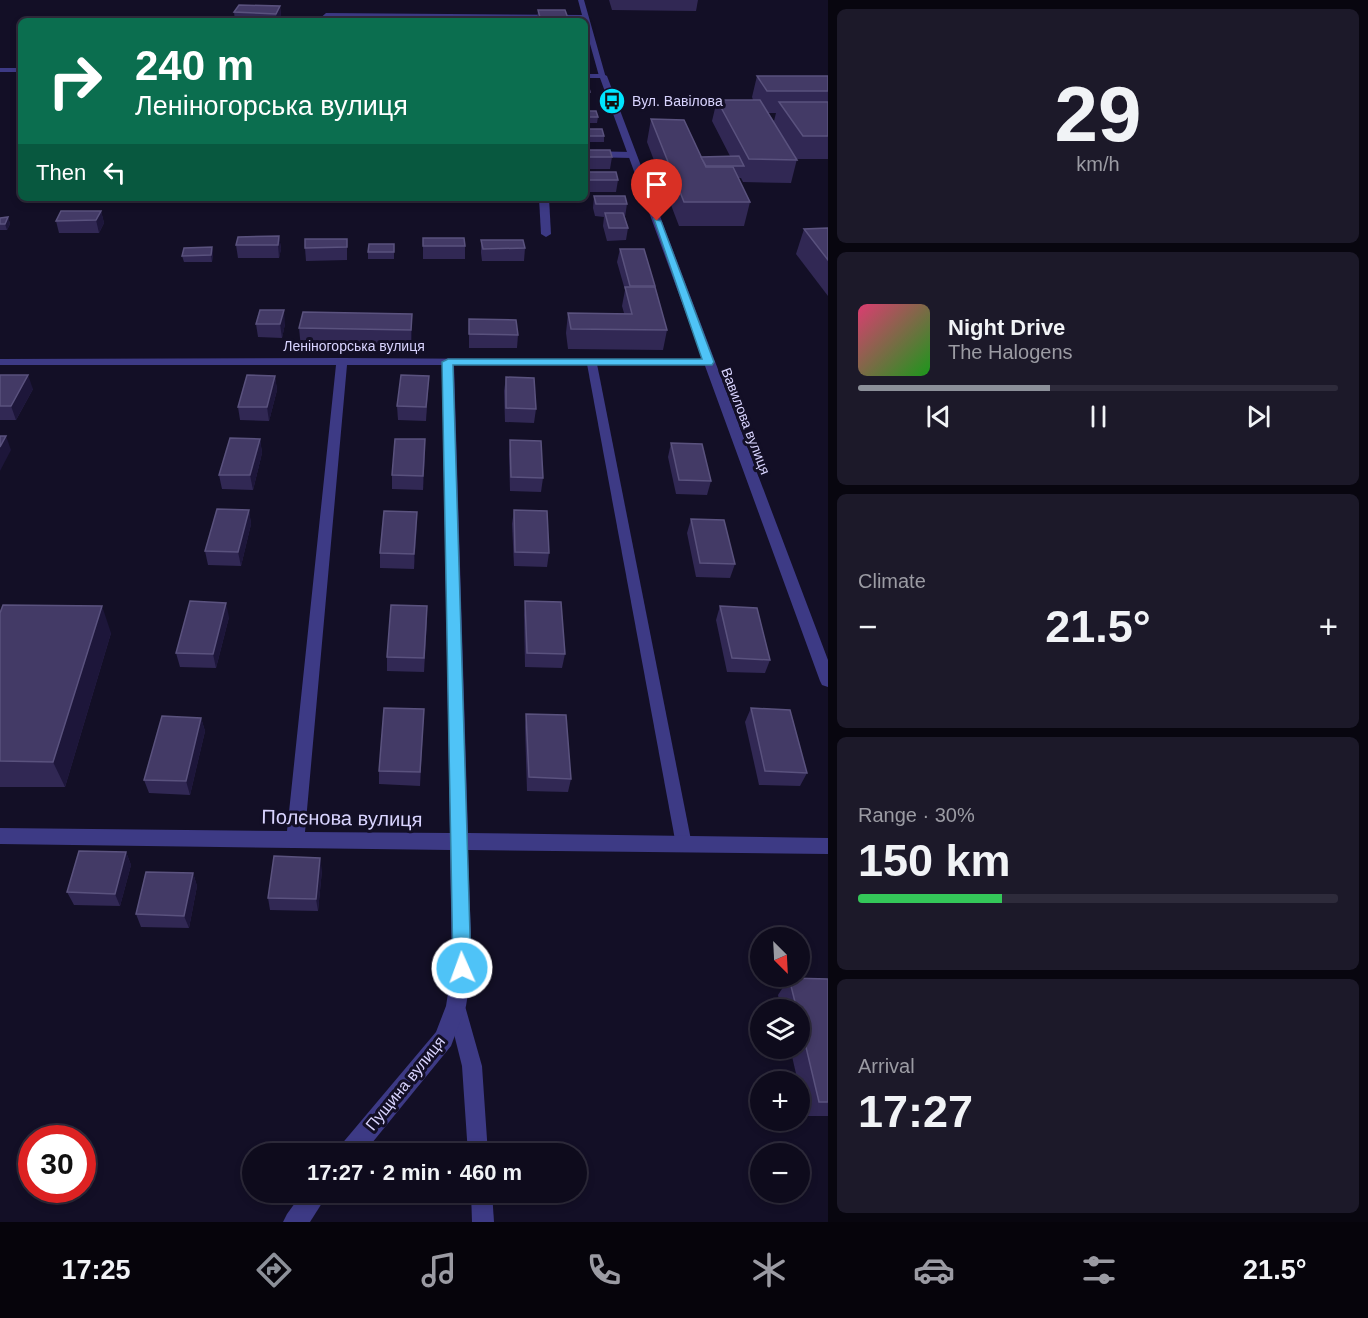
<!DOCTYPE html>
<html lang="en">
<head>
<meta charset="utf-8">
<style>
	:root { --surface:#0e0b1c; --page:#1c1929; --text:#f1f3f6; --muted:#9b9ba3; --line:#2e2b3b; --accent:#8c9099 }
	body { margin:0; font-family:Arial,sans-serif; background:var(--page); color:var(--text); height:100vh; display:flex; flex-direction:column; font-size:22px; white-space:nowrap }
	* { box-sizing:border-box; margin:0 }
	p { font-size:20px; color:var(--muted) }
	.icon { flex:none; width:33px; height:33px; fill:none; stroke:currentColor; stroke-width:2; stroke-linecap:round; stroke-linejoin:round }
	.map { position:relative; flex:1; overflow:hidden }
	.details { display:flex; flex-direction:column; gap:9px; padding:9px; background:#08060f; width:540px }
	.details>* { flex:none }
	.banner { position:absolute; left:18px; top:18px; width:570px; height:183px; border-radius:9px; box-shadow:0 3px 9px #0003,0 0 0 2px var(--line); background:#0b6e4f; color:#fff; overflow:hidden }
	.needle { width:39px; rotate:156deg }
	.tools { position:absolute; left:750px; top:927px; display:grid; gap:12px }
	.tools a { display:grid; place-items:center; width:60px; height:60px; border-radius:50%; background:var(--surface); box-shadow:0 3px 9px #0003,0 0 0 2px var(--line); font-size:30px }
	.speed { position:absolute; left:18px; top:1125px; display:flex; gap:12px; font-size:30px; font-weight:700; text-align:center }
	.speed>* { display:grid; place-content:center; width:78px; height:78px; border-radius:50%; background:var(--surface); box-shadow:0 3px 9px #0003,0 0 0 2px var(--line); line-height:1 }
	.speed .limit { border:9px solid #d22; background:#fff; color:#111 }
	.pin { position:absolute; display:grid; place-items:center; width:51px; height:51px; color:#fff; margin:-62px -26px; border-radius:50% 50% 50% 0; rotate:-45deg; box-shadow:0 0 6px #0007 }
	.pin .icon { rotate:45deg }
	.me { position:absolute; width:66px; margin:-33px; rotate:358deg; stroke-linejoin:round; filter:drop-shadow(0 0 4px #0008) }
	.turn { display:flex; align-items:center; gap:21px; height:126px; padding:0 18px; font-size:27px }
	.turn .icon { width:78px; height:78px; stroke-width:2.5 }
	.turn b { display:block; font-size:42px; line-height:51px }
	.then { display:flex; align-items:center; height:57px; padding:0 18px; background:#0003; gap:12px; font-size:22px }
	.big { font-size:45px; font-weight:800; line-height:1.1 }
	.details .card { flex:1; display:flex; flex-direction:column; justify-content:center; gap:9px; min-width:0; padding:0 21px; border-radius:9px; background:var(--page) }
	.details .dial { align-items:center; gap:0 }
	.dial b { font-size:78px; line-height:1 }
	.song { display:flex; align-items:center; gap:18px }
	.cover { width:72px; height:72px; border-radius:9px; background:linear-gradient(135deg,hsl(340 70% 55%),hsl(120 70% 35%)) }
	.played { height:6px; border-radius:3px; background:linear-gradient(90deg,var(--accent) 40%,var(--line) 40%) }
	.keys { display:flex; justify-content:space-around; direction:ltr }
	.heat { display:flex; justify-content:space-between; align-items:center; font-size:33px; direction:ltr }
	.charge { height:9px; border-radius:4px; background:linear-gradient(90deg,#34c759 30%,var(--line) 0) }
	.trip { position:absolute; left:242px; top:1143px; width:345px; height:60px; border-radius:30px; background:var(--surface); box-shadow:0 3px 9px #0003,0 0 0 2px var(--line); font-weight:800; line-height:60px; text-align:center }
	.tabs { display:flex; height:96px; justify-content:space-around; align-items:center; background:#06040b; color:var(--muted) }
	.tabs .icon { width:42px; height:42px }
	.tabs .active { color:var(--accent) }
	.tabs b { font-size:27px; color:var(--text) }
	main { display:flex; flex:1; min-height:0 }
	.map>svg:first-child { display:block }
</style>
</head>
<body>
<main>
<div class="map">
<svg width="828" height="1222" viewBox="0 0 828 1222">
	<rect width="100%" height="100%" fill="#130f26"/>
	<g fill="none" stroke-linecap="round" stroke-linejoin="round">
		<g fill="#3d3a85" fill-rule="evenodd">
			<polygon points="592,361 597,364 692,845 690,850 684,852 678,850 676,845 587,364"/>
			<polygon points="456,997 463,999 465,1006 482,1066 488,1154 468,1154 462,1066 447,1006 449,999"/>
			<polygon points="471,1192 492,1192 494,1222 472,1222"/>
		</g>
		<g fill="#3d3a85" fill-rule="evenodd">
			<polygon points="578,0 584,0 606,78 599,76 583,19 328,17 324,21 317,21 326,13 582,15"/>
			<polygon points="585,151 632,152 636,155 632,158 585,157"/>
			<polygon points="539,198 549,198 551,234 546,237 541,234"/>
			<path d="M342 358 713 360 715 362 709 365H454L468 833 828 838V854L468 850 472 968 466 1006 451 1046 363 1154H337L340 1146 436 1032 446 1006 452 968 450 850 0 844V828L287 831 336 365H0V359ZM347 365H442L450 833 305 832Z"/>
			<polygon points="303,1192 329,1192 310,1222 283,1222 287,1214"/>
		</g>
		<g fill="#3d3a85" fill-rule="evenodd">
			<rect x="0" y="68" width="21" height="4"/>
			<polygon points="585,74 603,74 607,76 828,660 828,687 822,685 820,681 600,78 585,78"/>
		</g>
	</g>
	<g fill="#312854" fill-rule="evenodd">
		<polygon points="609,0 698,0 696,11 612,10"/>
		<polygon points="280,6 281,16 279,21 235,21 234,12"/>
		<polygon points="538,10 569,21 537,21"/>
		<path d="M757 76H828V159H797L791 183 743 182 741 178H738L750 202 744 226H679L647 142 651 119 701 157 730 156 712 121 717 100H753L752 97ZM768 113H776L774 121Z"/>
		<polygon points="585,77 590,92 589,103 585,103"/>
		<polygon points="585,111 598,117 597,123 585,123"/>
		<polygon points="585,129 604,136 604,142 585,142"/>
		<polygon points="585,150 612,157 610,169 585,169"/>
		<polygon points="586,172 618,180 616,192 587,192 585,185"/>
		<polygon points="21,176 21,188 19,188 18,182"/>
		<polygon points="594,196 627,204 625,217 628,228 626,240 607,241 603,226 604,217 595,216 593,208"/>
		<polygon points="101,211 104,223 99,233 59,233 56,221"/>
		<polygon points="8,217 10,224 7,230 0,230 0,218"/>
		<polygon points="828,228 828,296 796,254 804,229"/>
		<polygon points="279,236 281,249 279,258 238,258 236,245"/>
		<polygon points="423,238 465,246 465,259 423,259"/>
		<polygon points="347,239 347,260 306,261 305,248"/>
		<polygon points="481,240 525,248 524,261 482,261 481,253"/>
		<polygon points="394,244 394,259 368,259 368,252"/>
		<polygon points="212,247 213,254 212,262 184,262 182,256"/>
		<polygon points="620,249 655,286 667,330 663,350 568,349 566,333 568,313 624,313 622,306 625,290 617,262"/>
		<polygon points="412,314 411,350 301,348 299,328"/>
		<polygon points="469,319 518,335 517,348 469,348"/>
		<polygon points="256,324 285,324 282,338 258,337"/>
		<polygon points="0,375 33,389 16,420 0,420"/>
		<polygon points="275,376 277,390 269,421 240,420 238,407"/>
		<polygon points="429,376 426,421 398,420 397,406"/>
		<polygon points="506,377 536,409 534,423 505,422 504,391"/>
		<polygon points="260,439 262,453 253,490 222,489 219,475"/>
		<polygon points="510,440 543,478 541,492 510,491 509,454"/>
		<polygon points="671,443 711,481 707,495 676,494 668,457"/>
		<polygon points="425,453 423,490 392,489 392,475"/>
		<polygon points="249,510 251,524 241,566 208,565 205,551"/>
		<polygon points="514,510 549,553 547,567 514,566 512,524"/>
		<polygon points="417,512 414,569 380,568 380,553"/>
		<polygon points="691,519 735,564 730,578 696,577 687,533"/>
		<polygon points="525,601 565,654 562,668 525,667 524,615"/>
		<polygon points="720,606 770,660 765,673 727,672 716,620"/>
		<polygon points="0,613 111,633 65,787 0,787"/>
		<polygon points="229,617 216,668 180,667 176,653"/>
		<polygon points="427,620 424,672 387,671 387,657"/>
		<polygon points="751,708 807,773 800,786 759,785 745,722"/>
		<polygon points="424,709 420,786 379,784 379,771"/>
		<polygon points="526,714 571,779 568,792 527,791 525,728"/>
		<polygon points="201,718 205,731 190,795 149,793 144,780"/>
		<polygon points="126,852 131,865 120,906 74,905 67,892"/>
		<polygon points="322,870 318,911 270,910 268,898"/>
		<polygon points="193,873 197,886 189,928 141,927 136,914"/>
		<polygon points="789,978 828,979 828,1116 805,1116 800,1090 800,1082 798,1082 790,1048 800,1048 800,1010 781,1010 778,995"/>
	</g>
	<g fill="#1d163a">
		<polygon points="280,6 281,16 279,21 277,21 276,14"/>
		<polygon points="101,211 104,223 99,233 96,220"/>
		<polygon points="8,217 10,224 7,230 5,224"/>
		<polygon points="279,236 281,249 279,258 278,245"/>
		<polygon points="212,247 213,254 212,262 211,255"/>
		<polygon points="284,310 285,324 282,338 280,324"/>
		<polygon points="412,314 412,334 411,350 411,330"/>
		<polygon points="28,375 33,389 16,420 11,406"/>
		<polygon points="275,376 277,390 269,421 267,407"/>
		<polygon points="6,436 11,450 0,471 0,447"/>
		<polygon points="260,439 262,453 253,490 250,475"/>
		<polygon points="425,439 425,453 423,490 423,476"/>
		<polygon points="249,510 251,524 241,566 238,552"/>
		<polygon points="417,512 417,526 414,569 414,554"/>
		<polygon points="226,603 229,617 216,668 213,654"/>
		<polygon points="102,606 111,633 65,787 53,762"/>
		<polygon points="201,718 205,731 190,795 186,781"/>
		<polygon points="126,852 131,865 120,906 115,894"/>
		<polygon points="320,858 322,870 318,911 316,899"/>
		<polygon points="193,873 197,886 189,928 184,916"/>
	</g>
	<g fill="#433a66" stroke="#5a527e" stroke-width="1.5">
		<polygon points="239,5 280,6 276,14 234,12"/>
		<polygon points="538,10 565,10 569,21 541,21"/>
		<polygon points="757,76 828,76 828,91 767,91"/>
		<polygon points="585,77 586,77 590,92 585,92"/>
		<polygon points="717,100 760,100 797,160 749,159"/>
		<polygon points="779,102 828,102 828,136 803,136"/>
		<polygon points="585,111 596,111 598,117 585,117"/>
		<polygon points="651,119 684,120 706,167 733,167 750,202 684,202"/>
		<polygon points="585,129 602,129 604,136 585,136"/>
		<polygon points="585,150 610,150 612,157 585,157"/>
		<polygon points="739,156 744,166 706,166 701,157"/>
		<polygon points="586,172 616,172 618,180 588,180"/>
		<polygon points="594,196 625,196 627,204 596,204"/>
		<polygon points="61,211 101,211 96,220 56,221"/>
		<polygon points="605,213 623,213 628,228 609,228"/>
		<polygon points="8,217 5,224 0,224 0,218"/>
		<polygon points="828,228 828,260 804,229"/>
		<polygon points="279,236 278,245 236,245 238,237"/>
		<polygon points="423,238 464,238 465,246 423,246"/>
		<polygon points="305,239 347,239 347,247 305,248"/>
		<polygon points="481,240 523,240 525,248 483,249"/>
		<polygon points="369,244 394,244 394,252 368,252"/>
		<polygon points="212,247 211,255 182,256 184,248"/>
		<polygon points="620,249 644,249 655,286 630,286"/>
		<polygon points="625,287 655,287 667,330 571,329 568,313 632,314"/>
		<polygon points="260,310 284,310 280,324 256,324"/>
		<polygon points="303,312 412,314 411,330 299,328"/>
		<polygon points="469,319 516,320 518,335 469,334"/>
		<polygon points="0,375 28,375 11,406 0,406"/>
		<polygon points="247,375 275,376 267,407 238,407"/>
		<polygon points="401,375 429,376 426,407 397,406"/>
		<polygon points="506,377 534,378 536,409 506,408"/>
		<polygon points="0,436 6,436 0,447"/>
		<polygon points="230,438 260,439 250,475 219,475"/>
		<polygon points="395,439 425,439 423,476 392,475"/>
		<polygon points="510,440 541,441 543,478 511,477"/>
		<polygon points="671,443 702,444 711,481 679,480"/>
		<polygon points="217,509 249,510 238,552 205,551"/>
		<polygon points="514,510 547,511 549,553 515,552"/>
		<polygon points="384,511 417,512 414,554 380,553"/>
		<polygon points="691,519 724,520 735,564 700,563"/>
		<polygon points="190,601 226,603 213,654 176,653"/>
		<polygon points="525,601 561,602 565,654 527,653"/>
		<polygon points="3,605 102,606 53,762 0,761 0,613"/>
		<polygon points="391,605 427,606 424,658 387,657"/>
		<polygon points="720,606 757,608 770,660 732,658"/>
		<polygon points="384,708 424,709 420,772 379,771"/>
		<polygon points="751,708 790,710 807,773 765,771"/>
		<polygon points="526,714 566,715 571,779 529,777"/>
		<polygon points="162,716 201,718 186,781 144,780"/>
		<polygon points="79,851 126,852 115,894 67,892"/>
		<polygon points="274,856 320,858 316,899 268,898"/>
		<polygon points="146,872 193,873 184,916 136,914"/>
		<polygon points="789,978 828,979 828,1102 819,1102 800,1022 800,1010 797,1010"/>
	</g>
	<polygon fill="#4fc3f7" stroke="#337fa1" stroke-width="1.5" points="654,219 661,221 714,362 712,365 453,365 471,968 469,975 462,977 456,975 453,968 442,362 448,359 702,359"/>
	<defs>
		<symbol id="bus-disc" viewBox="-11 -11 22 22"><circle r="9.5" fill="#00e5ff" stroke="#130f26"/><path d="M-5-6H5V4H4V6H2V4H-2V6H-4V4H-5ZM-3.5-4V0h7V-4ZM-3.5 1.2v1.5H-2V1.2ZM2 1.2v1.5H3.5V1.2Z" fill="#111"/></symbol>
	</defs>
	<g fill-rule="evenodd">
		<use href="#bus-disc" x="597" y="86" width="30" height="30"/>
	</g>
	<g text-anchor="middle" stroke-width="6" stroke-linejoin="round" paint-order="stroke">
		<g font-size="14" fill="#d9d4ff" stroke="#130f26" text-anchor="start">
			<text x="632" y="106">Вул. Вавілова</text>
		</g>
		<g font-size="14" fill="#d9d4ff" stroke="#130f26">
			<text x="354" y="351">Леніногорська вулиця</text>
			<text transform="translate(746 421) rotate(69)" y="5">Вавилова вулиця</text>
		</g>
		<g font-size="16" fill="#d9d4ff" stroke="#130f26">
			<text transform="translate(405 1083) rotate(-51)" y="6">Пущина вулиця</text>
		</g>
		<g font-size="20" fill="#d9d4ff" stroke="#130f26">
			<text transform="translate(342 818) rotate(1)" y="7">Полєнова вулиця</text>
		</g>
	</g>
</svg>
<div class="tools">
<a><svg class="needle" viewBox="-14 -14 28 28"><path d="M0-13l5 13h-10z" fill="#e53935"/><path d="M0 13l5-13h-10z" fill="#9b9ba3"/></svg></a>
<a><svg class="icon" aria-label="layers" viewBox="0 0 24 24"><path d="M12 4l9 5-9 5-9-5zM3 14l9 5 9-5"/></svg></a>
<a>+</a>
<a>−</a>
</div>
<div class="speed"><div class="limit">30</div></div>
<div class="pin" style="left:657px;top:221px;background:#d93025"><svg class="icon" aria-label="arrive" viewBox="0 0 24 24"><path d="M6 21V4h12l-3 4 3 4H6"/></svg></div>
<svg class="me" style="left:462px;top:968px" viewBox="-20 -20 40 40"><circle r="17" fill="#4fc3f7" stroke="#fff" stroke-width="3"/><path d="M0-11L8 9 0 5-8 9z" fill="#fff"/></svg>
<div class="trip">17:27 · 2 min · 460 m</div>
<div class="banner">
<div class="turn"><svg class="icon" aria-label="right" viewBox="0 0 24 24"><path d="M7 20v-9h11M14 6l5 5-5 5"/></svg><div><b>240 m</b>Леніногорська вулиця</div></div>
<div class="then">Then<svg class="icon" aria-label="left" viewBox="0 0 24 24"><path d="M17 20v-9H6M10 6l-5 5 5 5"/></svg></div>
</div>
</div>
<section class="details">
<div class="card dial"><b>29</b><p>km/h</p></div>
<div class="card">
<div class="song"><i class="cover"></i><div><b>Night Drive</b><p>The Halogens</p></div></div>
<div class="played"></div>
<div class="keys"><svg class="icon" aria-label="previous" viewBox="0 0 24 24"><path d="M18 5L8 12l10 7zM5 5v14"/></svg><svg class="icon" aria-label="pause" viewBox="0 0 24 24"><path d="M8 5v14M16 5v14"/></svg><svg class="icon" aria-label="next" viewBox="0 0 24 24"><path d="M6 5l10 7-10 7zM19 5v14"/></svg></div>
</div>
<div class="card"><p>Climate</p>
<div class="heat"><a>−</a><b class="big">21.5°</b><a>+</a></div>
</div>
<div class="card"><p>Range · 30%</p><b class="big">150 km</b><div class="charge"></div></div>
<div class="card"><p>Arrival</p><b class="big">17:27</b></div>
</section>
</main>
<nav class="tabs">
<b>17:25</b>
<svg class="icon active" aria-label="directions" viewBox="0 0 24 24"><path d="M12 3l9 9-9 9-9-9zM9 14v-3h6M13 9l2 2-2 2"/></svg>
<svg class="icon" aria-label="music" viewBox="0 0 24 24"><path d="M9 18V5l10-2v13"/><circle cx="6" cy="18" r="3"/><circle cx="16" cy="16" r="3"/></svg>
<svg class="icon" aria-label="phone" viewBox="0 0 24 24"><path d="M5 4h4l2 5-3 2q2 4 5 5l2-3 5 2v4C11 20 4 13 5 4z"/></svg>
<svg class="icon" aria-label="climate" viewBox="0 0 24 24"><path d="M12 3v18M4 7l16 10M4 17L20 7"/></svg>
<svg class="icon" aria-label="car" viewBox="0 0 24 24"><path d="M5 17H2v-5l4-1 3-4h7l3 4 3 1v5h-3M9 17h6M6 11h13"/><circle cx="7" cy="17" r="2"/><circle cx="17" cy="17" r="2"/></svg>
<svg class="icon" aria-label="filters" viewBox="0 0 24 24"><path d="M4 7h16M4 17h16"/><circle cx="9" cy="7" r="2"/><circle cx="15" cy="17" r="2"/></svg>
<b>21.5°</b>
</nav>
</body>
</html>
